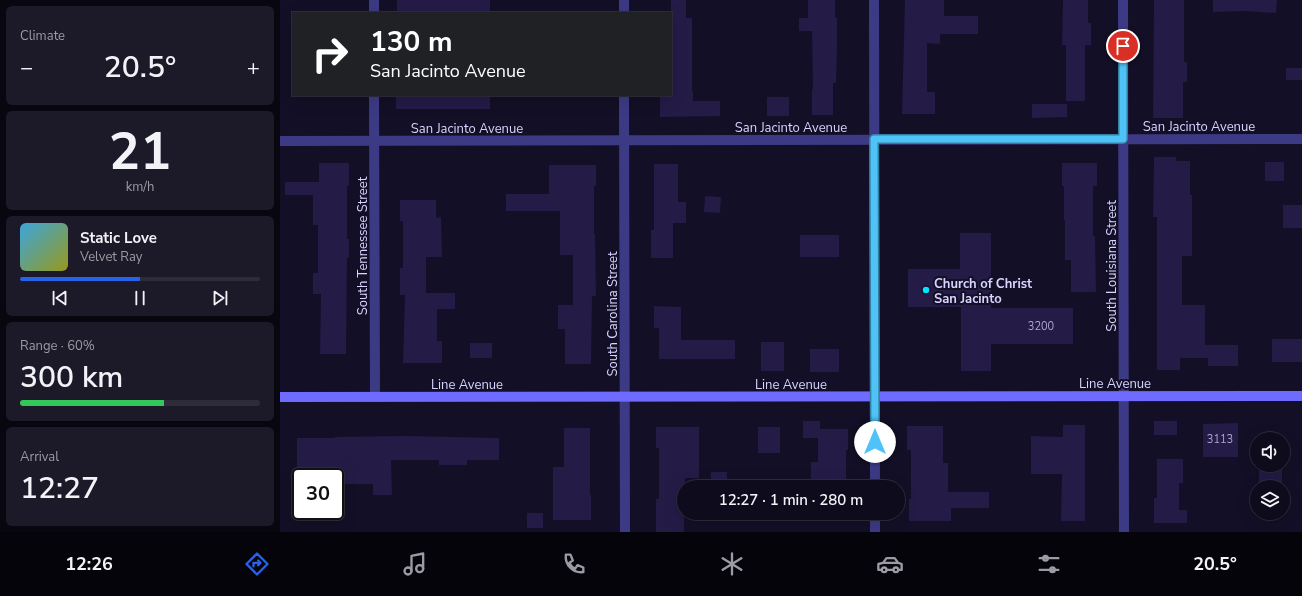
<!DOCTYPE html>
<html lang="en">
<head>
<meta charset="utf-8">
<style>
	:root { --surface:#0e0b1c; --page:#1c1929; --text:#f1f3f6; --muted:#9b9ba3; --line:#2e2b3b; --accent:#2563eb }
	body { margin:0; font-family:"Nunito Sans",sans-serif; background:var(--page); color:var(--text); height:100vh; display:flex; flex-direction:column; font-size:15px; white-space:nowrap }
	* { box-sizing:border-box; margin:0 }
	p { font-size:13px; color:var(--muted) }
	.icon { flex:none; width:22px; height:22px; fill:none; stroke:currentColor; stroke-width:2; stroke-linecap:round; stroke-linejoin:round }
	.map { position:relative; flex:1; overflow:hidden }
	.side { display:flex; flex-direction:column; gap:6px; padding:6px; background:#08060f; width:280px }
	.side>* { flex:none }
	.guide { position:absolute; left:12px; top:12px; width:380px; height:84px; border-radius:0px; box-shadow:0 4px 16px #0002,0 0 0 1px var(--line); background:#202124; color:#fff; overflow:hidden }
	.fabs { position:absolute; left:970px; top:432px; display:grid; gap:8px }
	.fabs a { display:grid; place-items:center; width:40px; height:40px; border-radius:50%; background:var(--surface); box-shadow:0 4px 16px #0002,0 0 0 1px var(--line); font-size:20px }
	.speed { position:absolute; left:12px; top:468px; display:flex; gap:8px; font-size:20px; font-weight:700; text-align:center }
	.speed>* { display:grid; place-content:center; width:52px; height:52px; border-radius:50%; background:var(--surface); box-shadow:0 4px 16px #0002,0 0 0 1px var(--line); line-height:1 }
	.speed .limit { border:2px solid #111; border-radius:6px; background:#fff; color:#111 }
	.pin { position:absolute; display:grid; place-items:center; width:34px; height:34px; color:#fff; margin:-17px; border:2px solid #fff; border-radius:50%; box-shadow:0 1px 4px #0007 }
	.me { position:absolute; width:44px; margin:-22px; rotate:0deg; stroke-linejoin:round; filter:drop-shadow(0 0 3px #0008) }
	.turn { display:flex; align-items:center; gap:14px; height:84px; padding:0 12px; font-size:18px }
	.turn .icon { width:52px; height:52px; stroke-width:2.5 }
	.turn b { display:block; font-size:28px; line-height:34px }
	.big { font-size:30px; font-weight:600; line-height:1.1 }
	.side .widget { flex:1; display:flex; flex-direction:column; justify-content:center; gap:6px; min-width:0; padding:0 14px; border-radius:6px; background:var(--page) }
	.side .dial { align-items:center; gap:0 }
	.dial b { font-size:52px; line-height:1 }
	.song { display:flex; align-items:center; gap:12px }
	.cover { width:48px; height:48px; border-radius:6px; background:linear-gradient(135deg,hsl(200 70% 55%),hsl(60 70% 35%)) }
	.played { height:4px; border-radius:2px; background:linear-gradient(90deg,var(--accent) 50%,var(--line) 50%) }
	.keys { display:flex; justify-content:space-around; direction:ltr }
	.heat { display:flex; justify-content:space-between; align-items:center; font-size:22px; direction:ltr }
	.charge { height:6px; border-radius:3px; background:linear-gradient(90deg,#34c759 60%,var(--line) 0) }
	.trip { position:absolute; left:397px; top:480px; width:228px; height:40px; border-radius:20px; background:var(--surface); box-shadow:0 4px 16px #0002,0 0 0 1px var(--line); font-weight:600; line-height:40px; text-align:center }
	.menu { display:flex; height:64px; justify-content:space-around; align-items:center; background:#06040b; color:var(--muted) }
	.menu .icon { width:28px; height:28px }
	.menu .on { color:var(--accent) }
	.menu b { font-size:18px; color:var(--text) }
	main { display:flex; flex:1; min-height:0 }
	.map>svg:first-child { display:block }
</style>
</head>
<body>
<main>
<section class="side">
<div class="widget"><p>Climate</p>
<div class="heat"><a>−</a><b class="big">20.5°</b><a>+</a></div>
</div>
<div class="widget dial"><b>21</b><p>km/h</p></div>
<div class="widget">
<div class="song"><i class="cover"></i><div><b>Static Love</b><p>Velvet Ray</p></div></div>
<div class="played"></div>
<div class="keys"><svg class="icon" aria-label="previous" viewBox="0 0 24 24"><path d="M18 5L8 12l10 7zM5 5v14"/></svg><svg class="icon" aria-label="pause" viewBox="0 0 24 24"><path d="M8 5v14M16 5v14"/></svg><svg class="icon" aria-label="next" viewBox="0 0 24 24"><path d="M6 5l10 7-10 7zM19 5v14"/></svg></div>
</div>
<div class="widget"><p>Range · 60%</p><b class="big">300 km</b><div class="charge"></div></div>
<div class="widget"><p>Arrival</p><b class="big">12:27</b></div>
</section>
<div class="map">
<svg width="1022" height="532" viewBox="0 0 1022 532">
	<rect width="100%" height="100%" fill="#130f26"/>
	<g fill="#241b47">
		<rect x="117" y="0" width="93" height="13"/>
		<polygon points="391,0 406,0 406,18 412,18 412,92 413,92 413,101 440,101 440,116 380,117 380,95 391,95"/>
		<polygon points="528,0 555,0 555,18 557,18 557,48 556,83 553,83 553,115 532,115 532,89 533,89 532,31 519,31 519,18 528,18"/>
		<polygon points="625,0 664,0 664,16 698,16 698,34 660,34 660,44 647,43 647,92 655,92 655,114 622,114"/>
		<polygon points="783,0 808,0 808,23 811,23 811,45 805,45 805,101 786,101 786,45 782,45"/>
		<polygon points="874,0 904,0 904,62 907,62 907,82 903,82 903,118 873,118"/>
		<polygon points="933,0 997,0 996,13 965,11 933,12"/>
		<rect x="1006" y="68" width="16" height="12"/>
		<rect x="116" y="95" width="94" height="14"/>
		<rect x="487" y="97" width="22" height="19"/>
		<polygon points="752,104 787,104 787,117 752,118"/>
		<polygon points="874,157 896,157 896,161 910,161 910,195 912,195 912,256 902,256 902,305 925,305 925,345 958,345 958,366 928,366 928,358 900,358 900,370 877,370 877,217 873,217"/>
		<rect x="985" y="162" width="19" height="19"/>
		<polygon points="39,163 69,163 69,186 67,186 67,239 69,239 69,258 67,258 66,354 40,354 41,294 33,294 33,273 38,273 38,225 33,225 33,195 5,195 5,182 39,182"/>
		<polygon points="782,163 817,163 817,186 813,186 813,236 815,236 816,292 791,292 791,260 785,260 785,220 784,220 784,186 782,186"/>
		<polygon points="374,164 398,164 398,202 406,202 406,223 393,223 393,258 371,258 371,230 374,230"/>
		<polygon points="269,165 316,165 316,186 314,186 314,234 315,234 316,296 312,296 311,364 285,364 285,329 278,329 278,305 293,305 293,255 280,255 280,211 226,211 226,194 269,194"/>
		<polygon points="425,196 441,197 440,213 424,212"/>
		<polygon points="120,200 156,200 156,218 161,217 162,257 146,257 146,293 175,293 175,309 157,309 157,341 162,341 162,363 123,363 125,295 120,295 120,268 123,268 123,221 120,221"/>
		<rect x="1003" y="205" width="19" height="23"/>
		<polygon points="680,233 711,233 711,308 793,308 793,344 711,344 711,371 681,371 681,307 628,307 628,269 680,269"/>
		<rect x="520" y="235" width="39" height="22"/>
		<polygon points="374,306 401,307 401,340 455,340 455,359 379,359 379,328 374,328"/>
		<rect x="992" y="339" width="30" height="23"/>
		<rect x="481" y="342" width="23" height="29"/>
		<rect x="190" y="343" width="22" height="15"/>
		<rect x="530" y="349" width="29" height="23"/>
		<polygon points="523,421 540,421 540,429 568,429 568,450 566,450 566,484 531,484 531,462 538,462 538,438 523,438"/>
		<rect x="874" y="421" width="23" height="14"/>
		<polygon points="958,423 958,457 923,457 923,424"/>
		<polygon points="783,425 805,425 805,521 781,521 782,474 751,474 751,436 783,437"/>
		<polygon points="627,426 663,426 663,463 668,463 668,492 709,492 709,508 671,508 671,521 629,521 629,499 631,499 631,450 627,450"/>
		<polygon points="376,427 419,427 419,478 405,478 404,532 376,532 376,499 379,499 379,448 376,448"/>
		<rect x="478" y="427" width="22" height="26"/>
		<polygon points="284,428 310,428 310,495 311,495 311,520 273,520 273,467 284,467"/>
		<polygon points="125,436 219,438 219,460 187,460 187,465 159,465 159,460 111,460 112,495 93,495 93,484 55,484 55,477 17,477 17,438 55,438 55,437"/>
		<polygon points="877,459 903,459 903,483 899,483 899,510 907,510 907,523 874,523 874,498 877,498"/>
		<rect x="979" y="465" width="23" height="22"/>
		<rect x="431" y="472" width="16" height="15"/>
		<rect x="247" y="513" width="16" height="15"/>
	</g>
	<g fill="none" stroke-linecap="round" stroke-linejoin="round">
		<g stroke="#3d3a85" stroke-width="10">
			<polyline points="94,0 94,13"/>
			<polyline points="344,0 344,13"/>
			<polyline points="594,0 595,487"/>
			<polyline points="843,0 844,532"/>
			<polyline points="94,95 95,397"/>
			<polyline points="344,95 345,532"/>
			<polyline points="0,141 1022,139"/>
			<polyline points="595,513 595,532"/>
		</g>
		<polyline stroke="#6f6bff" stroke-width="10" points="0,397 1022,396"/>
	</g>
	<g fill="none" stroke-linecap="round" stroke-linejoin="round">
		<defs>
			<polyline id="route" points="595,442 594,139 843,139 843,46"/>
		</defs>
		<use href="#route" stroke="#337fa1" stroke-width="10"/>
		<use href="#route" stroke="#4fc3f7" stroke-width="7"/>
	</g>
	<circle fill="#00e5ff" stroke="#130f26" stroke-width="1.5" cx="646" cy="290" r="4"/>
	<g text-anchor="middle" stroke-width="4" stroke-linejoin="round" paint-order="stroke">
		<g font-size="11" fill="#aca6d1">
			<text x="761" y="330">3200</text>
			<text x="940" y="443">3113</text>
		</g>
		<g font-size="13" fill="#d9d4ff" stroke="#130f26">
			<text x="919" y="131">San Jacinto Avenue</text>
			<text x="511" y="132">San Jacinto Avenue</text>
			<text x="187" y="133">San Jacinto Avenue</text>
			<text transform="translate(82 246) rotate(-90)" y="5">South Tennessee Street</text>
			<text transform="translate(831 266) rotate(-90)" y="5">South Louisiana Street</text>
			<text transform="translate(332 314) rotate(-90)" y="5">South Carolina Street</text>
			<text x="835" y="388">Line Avenue</text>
			<text x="187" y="389">Line Avenue</text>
			<text x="511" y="389">Line Avenue</text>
		</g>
		<g font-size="13" font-weight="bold" fill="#d9d4ff" stroke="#130f26" text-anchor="start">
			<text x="654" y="288">Church of Christ<tspan x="654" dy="15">San Jacinto</tspan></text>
		</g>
	</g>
</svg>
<div class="fabs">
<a><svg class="icon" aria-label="sound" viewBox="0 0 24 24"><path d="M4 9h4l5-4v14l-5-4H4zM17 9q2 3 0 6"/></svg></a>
<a><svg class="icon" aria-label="layers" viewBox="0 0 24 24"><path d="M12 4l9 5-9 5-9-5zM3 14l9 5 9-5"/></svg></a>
</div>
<div class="speed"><div class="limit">30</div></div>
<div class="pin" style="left:843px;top:46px;background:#d93025"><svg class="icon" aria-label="arrive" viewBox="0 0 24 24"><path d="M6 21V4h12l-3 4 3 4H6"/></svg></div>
<svg class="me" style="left:595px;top:442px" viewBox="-20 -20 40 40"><circle r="19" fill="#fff"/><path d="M0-13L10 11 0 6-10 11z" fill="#4fc3f7"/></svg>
<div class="trip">12:27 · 1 min · 280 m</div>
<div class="guide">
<div class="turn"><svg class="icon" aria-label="right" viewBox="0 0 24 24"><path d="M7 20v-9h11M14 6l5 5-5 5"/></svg><div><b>130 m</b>San Jacinto Avenue</div></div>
</div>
</div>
</main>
<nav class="menu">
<b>12:26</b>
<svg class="icon on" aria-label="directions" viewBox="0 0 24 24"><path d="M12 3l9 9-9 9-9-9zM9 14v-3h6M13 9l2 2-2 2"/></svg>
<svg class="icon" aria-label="music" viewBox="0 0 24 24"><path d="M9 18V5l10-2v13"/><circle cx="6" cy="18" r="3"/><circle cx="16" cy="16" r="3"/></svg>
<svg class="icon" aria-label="phone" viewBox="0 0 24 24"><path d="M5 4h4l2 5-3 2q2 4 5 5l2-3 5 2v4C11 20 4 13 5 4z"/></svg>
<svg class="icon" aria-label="climate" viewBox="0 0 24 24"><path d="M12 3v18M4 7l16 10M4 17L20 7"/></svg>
<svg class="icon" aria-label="car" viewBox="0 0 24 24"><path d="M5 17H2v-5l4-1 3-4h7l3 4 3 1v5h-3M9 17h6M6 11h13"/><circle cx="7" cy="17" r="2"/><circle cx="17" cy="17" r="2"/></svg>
<svg class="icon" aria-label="filters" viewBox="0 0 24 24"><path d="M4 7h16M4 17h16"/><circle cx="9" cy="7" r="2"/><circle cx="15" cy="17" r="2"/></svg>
<b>20.5°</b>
</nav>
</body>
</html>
